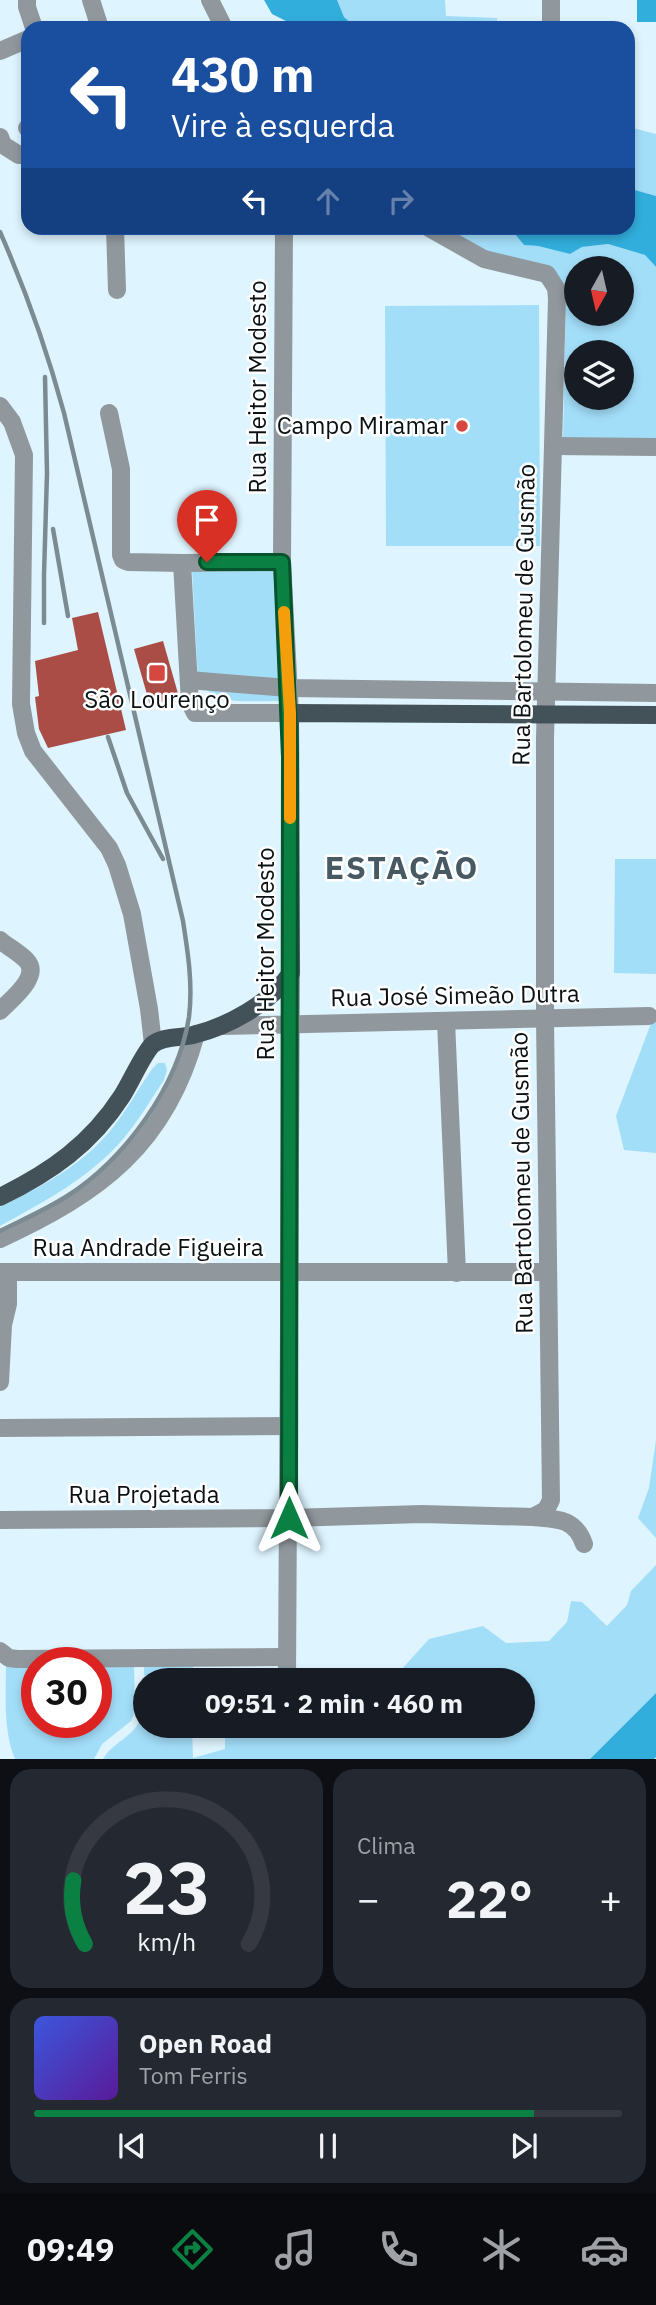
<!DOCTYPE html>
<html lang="pt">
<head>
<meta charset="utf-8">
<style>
	:root { --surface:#171b24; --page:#242831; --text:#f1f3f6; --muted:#9ea1a6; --line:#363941; --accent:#0b8043 }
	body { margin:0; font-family:"IBM Plex Sans",sans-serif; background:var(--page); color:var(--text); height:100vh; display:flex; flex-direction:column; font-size:26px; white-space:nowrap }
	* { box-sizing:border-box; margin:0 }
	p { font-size:23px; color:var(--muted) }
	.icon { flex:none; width:38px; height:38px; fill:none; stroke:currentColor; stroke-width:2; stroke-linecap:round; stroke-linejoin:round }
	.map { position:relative; height:1759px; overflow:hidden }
	.details { display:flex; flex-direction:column; gap:10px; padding:10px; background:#0d0f14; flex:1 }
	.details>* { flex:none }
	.guide { position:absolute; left:21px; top:21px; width:614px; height:214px; border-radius:21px; box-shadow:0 4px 10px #0003; background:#1a4fa0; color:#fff; overflow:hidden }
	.needle { width:46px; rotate:188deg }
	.controls { position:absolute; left:564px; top:256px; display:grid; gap:14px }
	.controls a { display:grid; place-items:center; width:70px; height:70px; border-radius:50%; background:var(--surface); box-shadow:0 4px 10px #0003; font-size:35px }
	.speed { position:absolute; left:21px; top:1647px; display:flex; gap:14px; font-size:35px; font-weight:700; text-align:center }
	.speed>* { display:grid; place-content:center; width:91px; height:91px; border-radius:50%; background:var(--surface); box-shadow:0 4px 10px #0003; line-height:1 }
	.speed .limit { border:10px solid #d22; background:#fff; color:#111 }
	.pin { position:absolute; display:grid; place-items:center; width:60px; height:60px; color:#fff; margin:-72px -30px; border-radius:50% 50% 50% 0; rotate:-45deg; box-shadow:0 0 7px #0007 }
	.pin .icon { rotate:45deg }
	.me { position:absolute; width:77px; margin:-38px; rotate:0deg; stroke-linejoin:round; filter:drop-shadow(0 0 5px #0008) }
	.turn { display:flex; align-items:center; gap:24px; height:147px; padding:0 35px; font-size:32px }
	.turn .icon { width:91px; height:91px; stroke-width:2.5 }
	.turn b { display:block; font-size:49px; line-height:60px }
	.lanes { display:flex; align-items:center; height:66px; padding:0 35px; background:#0003; justify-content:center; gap:35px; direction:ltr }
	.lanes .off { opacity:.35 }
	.big { font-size:52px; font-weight:700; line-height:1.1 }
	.details .tile { flex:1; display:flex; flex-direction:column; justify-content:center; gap:10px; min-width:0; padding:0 24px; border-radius:21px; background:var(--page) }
	.details .dial { align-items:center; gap:0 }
	.dial svg { height:182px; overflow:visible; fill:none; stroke:var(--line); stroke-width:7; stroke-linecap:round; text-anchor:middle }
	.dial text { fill:var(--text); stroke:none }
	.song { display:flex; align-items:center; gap:21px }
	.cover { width:84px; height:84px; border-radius:10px; background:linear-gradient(135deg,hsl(230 70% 55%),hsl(270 70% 35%)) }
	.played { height:7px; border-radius:4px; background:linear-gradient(90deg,var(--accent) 85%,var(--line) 85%) }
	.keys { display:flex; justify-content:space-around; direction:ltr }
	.heat { display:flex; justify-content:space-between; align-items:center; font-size:38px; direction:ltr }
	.details .tiles { flex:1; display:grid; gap:10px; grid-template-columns:1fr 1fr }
	.tile:last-child { grid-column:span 2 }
	.trip { position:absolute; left:133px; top:1668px; width:402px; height:70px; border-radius:35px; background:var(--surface); box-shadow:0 4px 10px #0003; font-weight:700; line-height:70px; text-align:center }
	.dock { display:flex; height:112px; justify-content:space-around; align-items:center; background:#090b0e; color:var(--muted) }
	.dock .icon { width:49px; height:49px }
	.dock .selected { color:var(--accent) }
	.dock b { font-size:32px; color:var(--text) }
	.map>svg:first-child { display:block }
</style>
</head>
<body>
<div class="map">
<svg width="656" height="1759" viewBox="0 0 656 1759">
	<rect width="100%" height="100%" fill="#def4fe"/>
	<g fill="#a3def9" fill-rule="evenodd">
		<polygon points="337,0 445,0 446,16 497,18 497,28 356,28 344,17"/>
		<polygon points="628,120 629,127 656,134 656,196 628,188"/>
		<path d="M434 228H510L524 245 538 246 570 254 582 247 608 244 645 255 656 267V438L563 439 566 300C562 254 515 267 483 253 466 246 450 236 434 228ZM576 268H621V313H576ZM576 352H621V397H576Z"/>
		<polygon points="539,305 540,546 386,546 385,306"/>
		<path d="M274 567 281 701C250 700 219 708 198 681L192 568Z"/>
		<polygon points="615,859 656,859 656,974 614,973"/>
		<polygon points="656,1016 656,1153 624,1150 616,1116 650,1026"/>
		<path d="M158 1063H165L167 1070 164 1080C151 1099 139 1120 124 1138 90 1178 45 1201 0 1226V1207C40 1187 80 1167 110 1131 126 1112 138 1089 152 1069Z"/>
		<polygon points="656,1440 656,1538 638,1518 649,1488"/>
		<path d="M656 1565V1693L590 1759H103C111 1745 127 1739 136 1727 148 1710 144 1685 144 1666H193V1680H145V1726H192L193 1758 225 1749V1726H279L281 1738 315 1726H523V1680H392L429 1639 483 1626 506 1643 549 1641 567 1622 571 1601 582 1602 607 1626 627 1605 631 1591Z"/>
		<path d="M6 1665H37V1722H96V1665L134 1666 135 1712 131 1721 102 1744 94 1759H15C3 1729 6 1697 6 1665Z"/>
	</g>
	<g fill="#32aedc">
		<polygon points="264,0 337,0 344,17 356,28 294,28 290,23 272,14"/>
		<rect x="637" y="0" width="19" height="22"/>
		<polygon points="628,188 656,196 656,267 645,255 608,244 582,247 570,254 538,246 524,245 510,228 628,228"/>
		<polygon points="656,1693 656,1757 654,1759 590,1759"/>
	</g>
	<g fill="#aa4d46">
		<polygon points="98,612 126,730 48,748 39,729 35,697 39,696 35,661 78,650 72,618"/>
		<polygon points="163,641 179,697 150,705 134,649"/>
	</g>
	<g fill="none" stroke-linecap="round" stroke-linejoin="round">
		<g stroke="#90989d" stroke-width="18">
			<polyline points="27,0 27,7 34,28"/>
			<polyline points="91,0 100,28"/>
			<polyline points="210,0 224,28"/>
			<polyline points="551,0 551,28"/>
			<polyline points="0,51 28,39"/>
			<polyline points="27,128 28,127"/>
			<polyline points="0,137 3,145 19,155 28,155"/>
			<polyline points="115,228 117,290"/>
			<polyline points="0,406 12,422 24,455 21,704 26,733 33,751 109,848 117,865 132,914 149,1009 153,1044"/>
			<polyline points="109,413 121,469 121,555 123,560 128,562 182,563"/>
			<polyline points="553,446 656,447"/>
			<polyline points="282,562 182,563 190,703 195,713 290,713 282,562 284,228"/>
			<polyline points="189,680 288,688 656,693"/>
			<path d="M0 940C8 947 20 953 27 961 41 977 10 1000 0 1011"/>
			<polyline points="446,1021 457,1273"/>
			<polyline points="221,1026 649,1016"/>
			<path d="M0 1239C100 1193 166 1145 196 1034"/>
			<polyline points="0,1272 548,1272"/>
			<polyline points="0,1382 3,1325 8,1304 8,1273"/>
			<polyline points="0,1428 288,1426"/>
			<path d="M533 1517C557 1519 575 1518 584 1544"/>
			<polyline points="0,1520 289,1518 422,1514 533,1517 546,1510 551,1500 545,1018 545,738 557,299 556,288 547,274 484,259 429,228"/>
			<polyline points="0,1651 9,1658 17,1659 287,1657"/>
			<polyline points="287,1680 291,973"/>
			<polyline points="288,1726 288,1728"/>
		</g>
		<path stroke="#435259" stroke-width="18" d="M0 1197C51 1172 91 1144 122 1096 131 1082 142 1056 152 1045 162 1036 181 1038 193 1035 229 1026 269 1004 291 973L290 713 656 715"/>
		<g stroke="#7b8b91" stroke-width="4.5">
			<path d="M0 232C26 291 47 350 64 413L183 921C188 953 193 985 189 1017 178 1087 125 1159 66 1197 45 1210 22 1220 0 1231"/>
			<polyline points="53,529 68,616"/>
			<polyline points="44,623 44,575 47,473 45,377"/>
			<polyline points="108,737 127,793 163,859"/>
		</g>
	</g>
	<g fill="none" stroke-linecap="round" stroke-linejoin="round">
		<defs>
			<polyline id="route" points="207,562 282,562 290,757 289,1518"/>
		</defs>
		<use href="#route" stroke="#07532c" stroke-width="18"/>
		<use href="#route" stroke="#0b8043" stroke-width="12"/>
		<polyline stroke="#f59e0b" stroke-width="12" points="284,612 290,713 290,818"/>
	</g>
	<g fill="#d64741" stroke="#fff" stroke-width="2.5">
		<circle cx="462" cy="426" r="7"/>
		<rect x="148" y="664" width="18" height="18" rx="3.5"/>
	</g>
	<g text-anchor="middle" stroke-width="5" stroke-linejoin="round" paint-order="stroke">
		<g font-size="24" fill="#091114" stroke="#fff">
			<text transform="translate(258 387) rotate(-90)" y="8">Rua Heitor Modesto</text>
			<text transform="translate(524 615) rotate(-89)" y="8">Rua Bartolomeu de Gusmão</text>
			<text transform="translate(266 954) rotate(-90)" y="8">Rua Heitor Modesto</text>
			<text transform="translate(455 996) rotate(-1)" y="8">Rua José Simeão Dutra</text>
			<text transform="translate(522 1183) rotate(-91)" y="8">Rua Bartolomeu de Gusmão</text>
			<text x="148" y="1256">Rua Andrade Figueira</text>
			<text x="144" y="1503">Rua Projetada</text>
		</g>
		<g font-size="24" fill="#091114" stroke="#fff" text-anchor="end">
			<text x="448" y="434">Campo Miramar</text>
			<text x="157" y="708" text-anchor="middle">São Lourenço</text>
		</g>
		<g font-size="32" font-weight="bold" letter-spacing="2" fill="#475962" stroke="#fff">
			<text x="402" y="879">ESTAÇÃO</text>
		</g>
	</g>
</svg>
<div class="controls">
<a><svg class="needle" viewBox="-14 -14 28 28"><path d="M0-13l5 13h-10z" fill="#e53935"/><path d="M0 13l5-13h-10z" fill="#9ea1a6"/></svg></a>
<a><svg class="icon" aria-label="layers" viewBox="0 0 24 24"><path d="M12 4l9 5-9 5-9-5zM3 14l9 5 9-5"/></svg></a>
</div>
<div class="speed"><div class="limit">30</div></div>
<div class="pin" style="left:207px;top:562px;background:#d93025"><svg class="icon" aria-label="arrive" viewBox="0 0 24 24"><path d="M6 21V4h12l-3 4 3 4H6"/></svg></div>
<svg class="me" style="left:289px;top:1518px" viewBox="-20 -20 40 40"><path d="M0-17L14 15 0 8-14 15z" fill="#0b8043" stroke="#fff" stroke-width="4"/></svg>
<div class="trip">09:51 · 2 min · 460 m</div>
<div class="guide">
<div class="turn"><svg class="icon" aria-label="left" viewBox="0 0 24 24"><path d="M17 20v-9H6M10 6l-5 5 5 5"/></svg><div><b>430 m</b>Vire à esquerda</div></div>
<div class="lanes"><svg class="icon" aria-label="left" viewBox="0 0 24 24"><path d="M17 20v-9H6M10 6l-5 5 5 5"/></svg><svg class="icon off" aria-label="ahead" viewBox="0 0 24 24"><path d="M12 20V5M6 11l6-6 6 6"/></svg><svg class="icon off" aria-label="right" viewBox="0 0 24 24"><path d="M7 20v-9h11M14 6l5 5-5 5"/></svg></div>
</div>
</div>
<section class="details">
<div class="tiles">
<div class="tile dial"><svg viewBox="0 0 100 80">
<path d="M14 69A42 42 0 1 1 86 69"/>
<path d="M14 69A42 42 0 0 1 9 41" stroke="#0b8043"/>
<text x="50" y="56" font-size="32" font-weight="700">23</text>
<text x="50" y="72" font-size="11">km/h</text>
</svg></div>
<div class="tile"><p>Clima</p>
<div class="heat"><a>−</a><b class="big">22°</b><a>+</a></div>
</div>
<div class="tile">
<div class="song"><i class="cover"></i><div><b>Open Road</b><p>Tom Ferris</p></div></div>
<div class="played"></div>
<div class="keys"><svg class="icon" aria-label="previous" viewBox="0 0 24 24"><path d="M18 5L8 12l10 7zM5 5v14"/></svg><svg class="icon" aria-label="pause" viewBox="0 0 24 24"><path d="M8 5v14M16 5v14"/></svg><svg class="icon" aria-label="next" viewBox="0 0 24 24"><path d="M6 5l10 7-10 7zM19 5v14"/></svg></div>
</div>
</div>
</section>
<nav class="dock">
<b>09:49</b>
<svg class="icon selected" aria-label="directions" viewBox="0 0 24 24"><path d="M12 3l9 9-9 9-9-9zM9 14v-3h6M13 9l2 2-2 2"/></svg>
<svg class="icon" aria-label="music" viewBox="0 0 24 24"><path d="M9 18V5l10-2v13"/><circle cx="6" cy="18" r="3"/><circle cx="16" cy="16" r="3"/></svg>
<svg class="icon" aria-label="phone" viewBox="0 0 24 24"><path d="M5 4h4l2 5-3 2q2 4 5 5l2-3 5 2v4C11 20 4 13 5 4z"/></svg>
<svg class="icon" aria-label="climate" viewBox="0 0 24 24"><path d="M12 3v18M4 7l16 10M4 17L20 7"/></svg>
<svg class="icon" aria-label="car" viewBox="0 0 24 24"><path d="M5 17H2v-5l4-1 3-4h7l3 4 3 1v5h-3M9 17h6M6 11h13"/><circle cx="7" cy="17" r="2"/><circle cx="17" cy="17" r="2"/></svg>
</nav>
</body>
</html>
